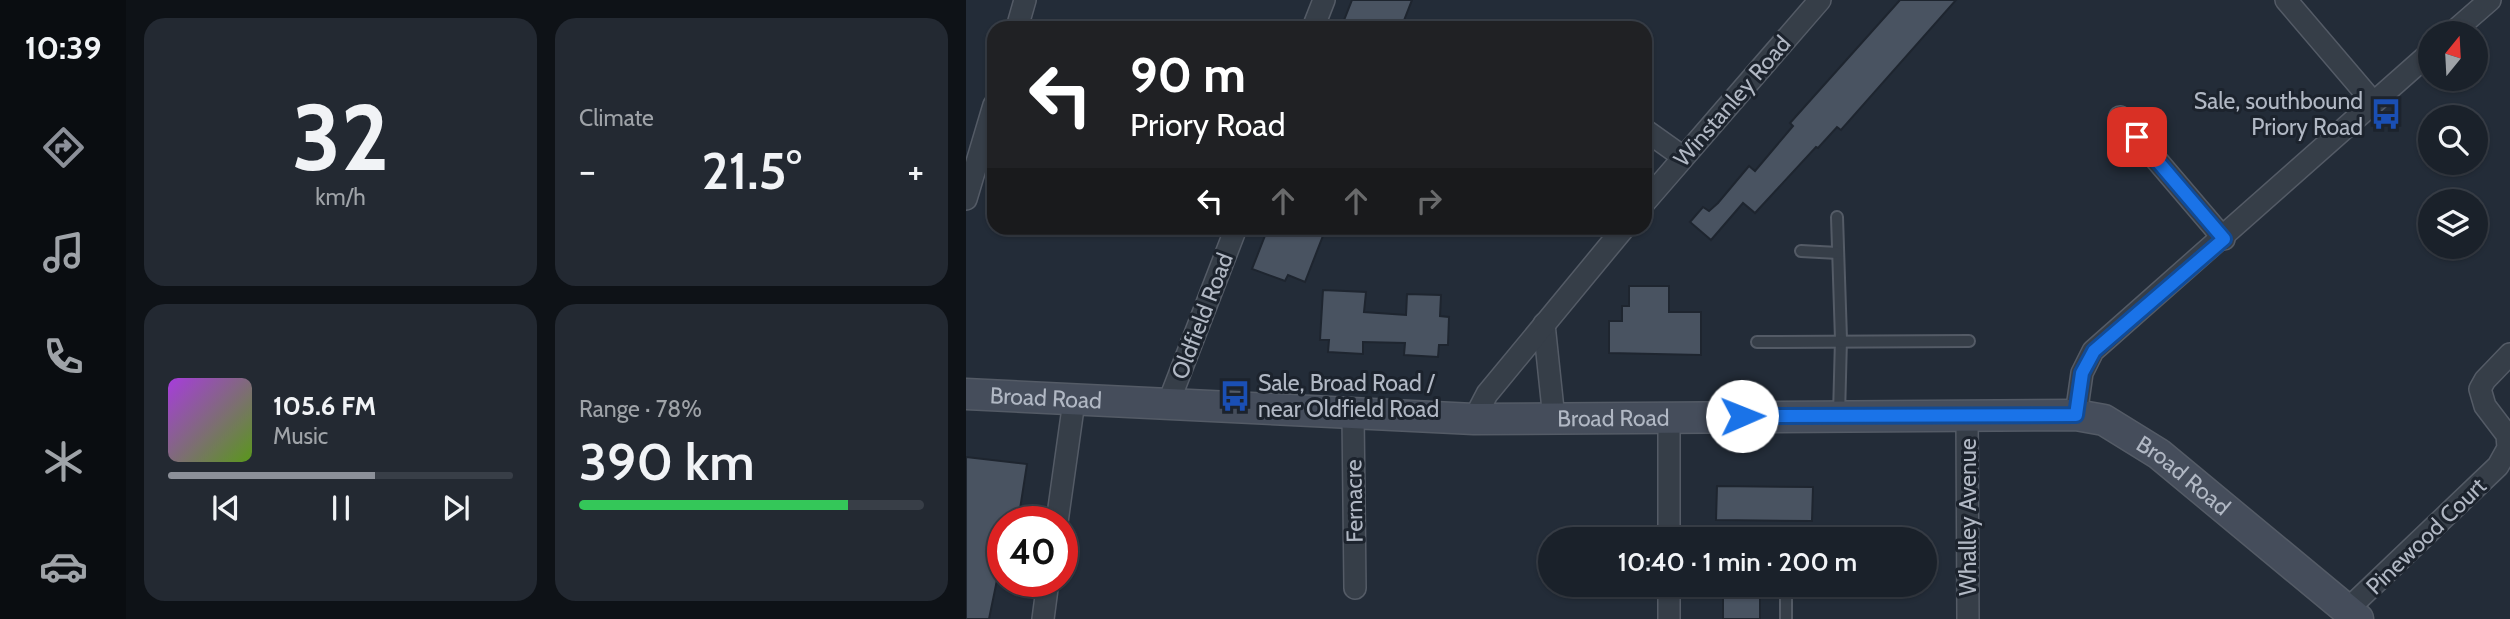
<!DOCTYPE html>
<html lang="en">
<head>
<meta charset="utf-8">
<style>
	:root { --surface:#1a212a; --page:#232932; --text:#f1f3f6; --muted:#9fa3a8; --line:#383e47; --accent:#8c9099 }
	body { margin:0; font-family:Cabin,sans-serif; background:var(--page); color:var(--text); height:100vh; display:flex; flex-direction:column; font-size:26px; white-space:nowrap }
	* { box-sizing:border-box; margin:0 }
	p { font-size:23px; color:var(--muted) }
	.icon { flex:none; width:38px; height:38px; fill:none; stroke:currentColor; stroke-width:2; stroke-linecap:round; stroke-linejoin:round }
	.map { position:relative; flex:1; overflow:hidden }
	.side { display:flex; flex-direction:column; gap:18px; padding:18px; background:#0e1217; width:840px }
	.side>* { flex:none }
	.hud { position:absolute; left:21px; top:21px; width:665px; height:214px; border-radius:21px; box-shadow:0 2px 5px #0004,0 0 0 2px var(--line); background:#202124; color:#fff; overflow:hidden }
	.needle { width:46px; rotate:18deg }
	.buttons { position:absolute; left:1452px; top:21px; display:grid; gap:14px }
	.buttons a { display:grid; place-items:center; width:70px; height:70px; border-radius:50%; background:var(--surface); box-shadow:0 2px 5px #0004,0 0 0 2px var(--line); font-size:35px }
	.speed { position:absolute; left:21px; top:506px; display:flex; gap:14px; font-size:35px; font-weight:700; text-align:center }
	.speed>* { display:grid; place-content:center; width:91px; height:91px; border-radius:50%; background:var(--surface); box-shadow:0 2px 5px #0004,0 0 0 2px var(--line); line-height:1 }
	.speed .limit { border:10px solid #d22; background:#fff; color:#111 }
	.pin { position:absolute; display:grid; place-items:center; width:60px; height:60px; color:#fff; margin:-30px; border-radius:14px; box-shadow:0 4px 10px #0006 }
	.me { position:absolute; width:77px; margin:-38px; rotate:89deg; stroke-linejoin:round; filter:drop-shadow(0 0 5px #0008) }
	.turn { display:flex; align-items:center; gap:24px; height:147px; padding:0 28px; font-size:32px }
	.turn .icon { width:91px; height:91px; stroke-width:2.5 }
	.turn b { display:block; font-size:49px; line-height:60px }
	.lanes { display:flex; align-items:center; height:66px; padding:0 28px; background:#0003; justify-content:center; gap:35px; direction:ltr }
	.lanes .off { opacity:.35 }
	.big { font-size:52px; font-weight:600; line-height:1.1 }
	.side .card { flex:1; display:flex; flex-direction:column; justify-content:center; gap:10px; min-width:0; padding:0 24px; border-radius:21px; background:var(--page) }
	.side .dial { align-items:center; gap:0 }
	.dial b { font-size:91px; line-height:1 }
	.song { display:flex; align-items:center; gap:21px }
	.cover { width:84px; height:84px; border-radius:10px; background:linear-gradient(135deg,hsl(280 70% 55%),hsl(90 70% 35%)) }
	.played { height:7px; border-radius:4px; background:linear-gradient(90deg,var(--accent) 60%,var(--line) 60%) }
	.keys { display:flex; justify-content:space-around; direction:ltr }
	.heat { display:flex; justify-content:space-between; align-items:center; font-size:38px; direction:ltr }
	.charge { height:10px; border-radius:5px; background:linear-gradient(90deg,#34c759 78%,var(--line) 0) }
	.side .tiles { flex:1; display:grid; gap:18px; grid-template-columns:repeat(2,1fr) }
	.trip { position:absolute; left:572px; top:527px; width:399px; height:70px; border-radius:35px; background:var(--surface); box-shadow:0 2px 5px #0004,0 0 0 2px var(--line); font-weight:600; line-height:70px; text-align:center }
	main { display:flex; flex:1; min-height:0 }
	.tabs { display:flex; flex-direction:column; width:126px; justify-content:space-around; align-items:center; background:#0a0d11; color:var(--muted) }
	.tabs .icon { width:49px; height:49px }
	.tabs .on { color:var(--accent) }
	.tabs b { font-size:32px; color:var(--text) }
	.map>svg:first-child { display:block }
</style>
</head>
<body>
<main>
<nav class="tabs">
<b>10:39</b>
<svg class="icon on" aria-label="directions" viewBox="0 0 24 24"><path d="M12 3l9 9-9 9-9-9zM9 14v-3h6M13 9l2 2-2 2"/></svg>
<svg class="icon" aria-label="music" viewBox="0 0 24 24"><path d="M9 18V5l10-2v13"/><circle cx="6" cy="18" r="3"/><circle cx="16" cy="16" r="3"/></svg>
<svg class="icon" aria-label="phone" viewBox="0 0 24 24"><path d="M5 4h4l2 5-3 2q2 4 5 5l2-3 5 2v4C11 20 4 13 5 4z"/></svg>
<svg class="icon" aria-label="climate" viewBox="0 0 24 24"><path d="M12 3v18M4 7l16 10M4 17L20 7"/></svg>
<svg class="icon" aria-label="car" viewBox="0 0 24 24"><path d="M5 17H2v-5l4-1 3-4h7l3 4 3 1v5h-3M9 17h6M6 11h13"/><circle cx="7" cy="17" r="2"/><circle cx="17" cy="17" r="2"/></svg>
</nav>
<section class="side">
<div class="tiles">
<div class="card dial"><b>32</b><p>km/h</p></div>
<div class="card"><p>Climate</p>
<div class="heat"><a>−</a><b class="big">21.5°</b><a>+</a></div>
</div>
<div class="card">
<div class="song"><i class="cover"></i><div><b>105.6 FM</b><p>Music</p></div></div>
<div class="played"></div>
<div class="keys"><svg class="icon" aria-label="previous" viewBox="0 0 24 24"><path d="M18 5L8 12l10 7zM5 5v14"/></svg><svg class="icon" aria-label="pause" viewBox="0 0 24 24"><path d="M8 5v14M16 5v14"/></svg><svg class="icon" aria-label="next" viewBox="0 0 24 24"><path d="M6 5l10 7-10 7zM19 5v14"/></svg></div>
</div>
<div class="card"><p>Range · 78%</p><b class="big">390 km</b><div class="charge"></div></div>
</div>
</section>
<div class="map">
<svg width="1544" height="619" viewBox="0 0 1544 619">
	<rect width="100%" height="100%" fill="#232c38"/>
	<g fill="#495361" stroke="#1e252f" stroke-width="2">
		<polygon points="386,0 446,0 435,28 375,28"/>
		<polygon points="934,0 990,0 875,130 871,127 852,148 850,147 789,213 777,203 745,240 724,222 737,207 743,211 752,203 783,166 789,171 827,126 824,123"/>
		<polygon points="302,228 360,228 339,282 322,275 319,281 286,269"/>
		<polygon points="663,286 703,286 703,312 735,312 735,355 643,353 643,321 656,321 656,306 663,306"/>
		<polygon points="357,290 400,292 398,312 440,315 441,294 475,295 474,316 483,317 482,345 473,345 472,357 438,355 439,343 397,342 397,354 362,352 363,340 354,340"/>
		<polygon points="0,457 61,464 52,522 37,522 37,551 23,619 0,619"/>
		<polygon points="751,486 847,487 846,521 750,520"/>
		<rect x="757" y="584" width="37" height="35"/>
	</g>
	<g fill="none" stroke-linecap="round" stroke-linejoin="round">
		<defs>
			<g id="lane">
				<polyline points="871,217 875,339 873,415"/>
				<polyline points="835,251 872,253"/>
				<polyline points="791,342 1003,341"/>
				<polyline points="820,539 820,538"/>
				<polyline points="820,619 820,584"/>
			</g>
			<g id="street">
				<polyline points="1320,0 1407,102"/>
				<polyline points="51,28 59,0"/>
				<polyline points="347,28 358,0"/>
				<polyline points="1486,33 1524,0"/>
				<polyline points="1154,117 1258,239"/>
				<polyline points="679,130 717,157"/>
				<polyline points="0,199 28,105"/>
				<polyline points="679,202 854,0"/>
				<polyline points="578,324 588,419"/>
				<polyline points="202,404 270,228"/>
				<polyline points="387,414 389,588"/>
				<polyline points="1001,414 1002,619"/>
				<polyline points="1110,415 1116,373 1127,351 1465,52"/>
				<polyline points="703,417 703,539"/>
				<polyline points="508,419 521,394 658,228"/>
				<polyline points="91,522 108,401"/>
				<polyline points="703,584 703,619"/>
				<polyline points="1381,610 1532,466 1542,448 1541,435 1519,406 1514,389 1519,380 1544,354"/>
				<polyline points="77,619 82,581"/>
			</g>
			<g id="secondary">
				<path id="s1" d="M0 394 508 419 1110 415 1138 420 1193 454 1392 619"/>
			</g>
		</defs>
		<use href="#lane" stroke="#545b66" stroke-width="14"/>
		<use href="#street" stroke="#545b66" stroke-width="24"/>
		<use href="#secondary" stroke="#545b66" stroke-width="33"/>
		<use href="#lane" stroke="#363e48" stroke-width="10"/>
		<use href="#street" stroke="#363e48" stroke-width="21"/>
		<use href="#secondary" stroke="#454d5b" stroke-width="30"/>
	</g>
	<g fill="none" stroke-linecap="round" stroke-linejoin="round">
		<defs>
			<polyline id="route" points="776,416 1110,415 1116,373 1128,351 1258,239 1171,137"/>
		</defs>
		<use href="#route" stroke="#114b97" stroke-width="18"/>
		<use href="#route" stroke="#1a73e8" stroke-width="12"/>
	</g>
	<defs>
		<symbol id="bus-bare" viewBox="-9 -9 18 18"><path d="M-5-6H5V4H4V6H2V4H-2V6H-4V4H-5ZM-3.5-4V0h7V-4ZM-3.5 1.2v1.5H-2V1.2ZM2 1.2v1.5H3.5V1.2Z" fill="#1a4fb4" stroke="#1c232d" stroke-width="2.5" paint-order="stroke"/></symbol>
	</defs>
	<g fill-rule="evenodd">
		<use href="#bus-bare" x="1398" y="92" width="44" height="44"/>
		<use href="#bus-bare" x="247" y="374" width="44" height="44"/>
	</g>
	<g text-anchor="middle" stroke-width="6" stroke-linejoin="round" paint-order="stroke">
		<g font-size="23" fill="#b1b8c4" stroke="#1c232d">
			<text transform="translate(766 101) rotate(-49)" y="8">Winstanley Road</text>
			<text transform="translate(236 316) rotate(-69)" y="8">Oldfield Road</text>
			<text dy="8" stroke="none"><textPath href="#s1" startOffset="80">Broad Road</textPath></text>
			<text dy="8" stroke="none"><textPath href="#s1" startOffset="648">Broad Road</textPath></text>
			<text dy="8" stroke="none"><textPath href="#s1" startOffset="1236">Broad Road</textPath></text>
			<text transform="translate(388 501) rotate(-91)" y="8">Fernacre</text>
			<text transform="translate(1002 517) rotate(-90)" y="8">Whalley Avenue</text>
			<text transform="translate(1460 536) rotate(-44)" y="8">Pinewood Court</text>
		</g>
		<g font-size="23" fill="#b1b8c4" stroke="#1c232d" text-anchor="end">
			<text x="1397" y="109">Sale, southbound<tspan x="1397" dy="26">Priory Road</tspan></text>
			<text x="292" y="391" text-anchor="start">Sale, Broad Road /<tspan x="292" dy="26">near Oldfield Road</tspan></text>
		</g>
	</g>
</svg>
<div class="buttons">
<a><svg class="needle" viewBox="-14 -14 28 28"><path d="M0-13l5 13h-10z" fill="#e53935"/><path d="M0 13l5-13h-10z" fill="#9fa3a8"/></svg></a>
<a><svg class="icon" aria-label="search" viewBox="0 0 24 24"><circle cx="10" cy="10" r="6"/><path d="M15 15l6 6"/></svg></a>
<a><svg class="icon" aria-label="layers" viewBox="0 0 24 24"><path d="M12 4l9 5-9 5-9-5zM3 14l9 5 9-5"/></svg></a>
</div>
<div class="speed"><div class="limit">40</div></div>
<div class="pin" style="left:1171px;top:137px;background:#d93025"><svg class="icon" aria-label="arrive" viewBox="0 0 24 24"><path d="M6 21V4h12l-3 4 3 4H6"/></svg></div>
<svg class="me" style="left:776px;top:416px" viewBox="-20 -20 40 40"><circle r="19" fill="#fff"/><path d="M0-13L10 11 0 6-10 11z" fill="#1a73e8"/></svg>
<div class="trip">10:40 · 1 min · 200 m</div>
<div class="hud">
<div class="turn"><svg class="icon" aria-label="left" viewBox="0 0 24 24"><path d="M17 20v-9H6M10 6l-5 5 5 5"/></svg><div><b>90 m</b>Priory Road</div></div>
<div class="lanes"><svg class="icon" aria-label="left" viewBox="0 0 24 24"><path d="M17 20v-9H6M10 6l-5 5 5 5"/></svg><svg class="icon off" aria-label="ahead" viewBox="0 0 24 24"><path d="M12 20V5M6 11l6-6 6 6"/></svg><svg class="icon off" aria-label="ahead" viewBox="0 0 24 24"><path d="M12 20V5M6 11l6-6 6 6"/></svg><svg class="icon off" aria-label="right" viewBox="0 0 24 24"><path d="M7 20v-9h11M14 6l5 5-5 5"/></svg></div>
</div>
</div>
</main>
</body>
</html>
